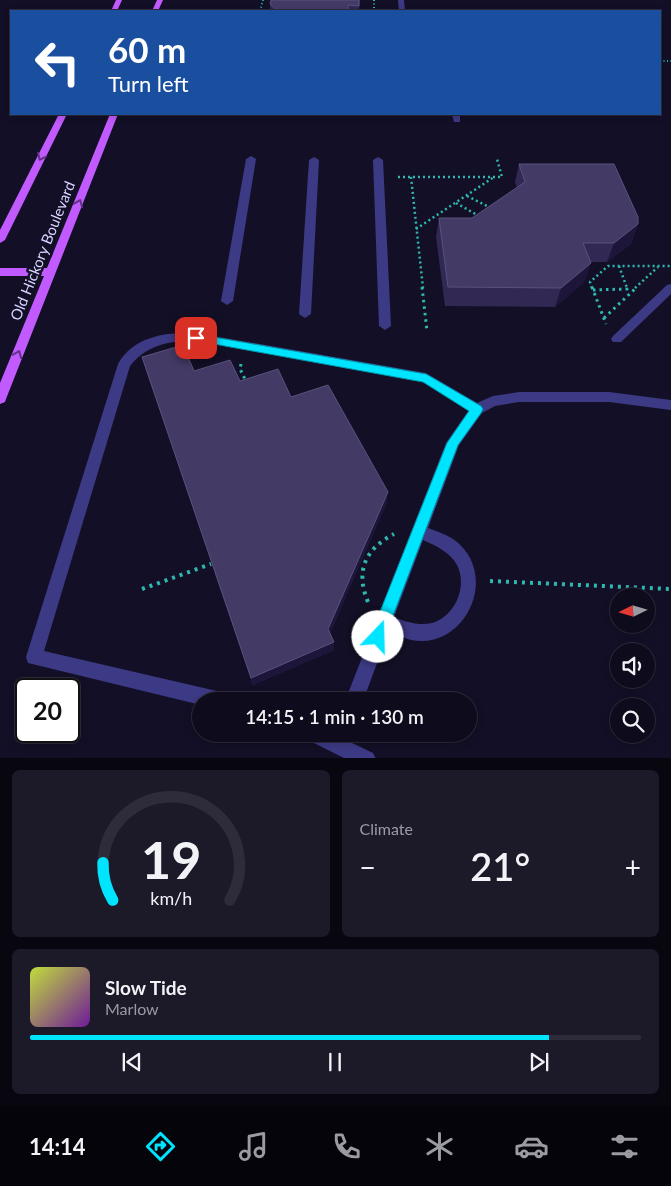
<!DOCTYPE html>
<html lang="en">
<head>
<meta charset="utf-8">
<style>
	:root { --surface:#0e0b1c; --page:#1c1929; --text:#f1f3f6; --muted:#9b9ba3; --line:#2e2b3b; --accent:#00e5ff }
	body { margin:0; font-family:Lato,sans-serif; background:var(--page); color:var(--text); height:100vh; display:flex; flex-direction:column; font-size:19px; white-space:nowrap }
	* { box-sizing:border-box; margin:0 }
	p { font-size:16px; color:var(--muted) }
	.icon { flex:none; width:28px; height:28px; fill:none; stroke:currentColor; stroke-width:2; stroke-linecap:round; stroke-linejoin:round }
	.map { position:relative; height:758px; overflow:hidden }
	.drawer { display:flex; flex-direction:column; gap:12px; padding:12px; background:#08060f; flex:1 }
	.drawer>* { flex:none }
	.guide { position:absolute; left:10px; top:10px; width:651px; height:105px; border-radius:0px; box-shadow:0 2px 8px #0003,0 0 0 1px var(--line); background:#1a4fa0; color:#fff; overflow:hidden }
	.needle { width:32px; rotate:265deg }
	.tools { position:absolute; left:610px; top:588px; display:grid; gap:10px }
	.tools a { display:grid; place-items:center; width:45px; height:45px; border-radius:50%; background:var(--surface); box-shadow:0 2px 8px #0003,0 0 0 1px var(--line); font-size:25px }
	.speed { position:absolute; left:15px; top:678px; display:flex; gap:10px; font-size:25px; font-weight:700; text-align:center }
	.speed>* { display:grid; place-content:center; width:65px; height:65px; border-radius:50%; background:var(--surface); box-shadow:0 2px 8px #0003,0 0 0 1px var(--line); line-height:1 }
	.speed .limit { border:2px solid #111; border-radius:8px; background:#fff; color:#111 }
	.pin { position:absolute; display:grid; place-items:center; width:42px; height:42px; color:#fff; margin:-21px; border-radius:10px; box-shadow:0 2px 8px #0006 }
	.me { position:absolute; width:55px; margin:-28px; rotate:21deg; stroke-linejoin:round; filter:drop-shadow(0 0 4px #0008) }
	.turn { display:flex; align-items:center; gap:18px; height:105px; padding:0 15px; font-size:22px }
	.turn .icon { width:65px; height:65px; stroke-width:2.5 }
	.turn b { display:block; font-size:35px; line-height:42px }
	.big { font-size:38px; font-weight:600; line-height:1.1 }
	.drawer .tile { flex:1; display:flex; flex-direction:column; justify-content:center; gap:8px; min-width:0; padding:0 18px; border-radius:8px; background:var(--page) }
	.drawer .dial { align-items:center; gap:0 }
	.dial svg { height:130px; overflow:visible; fill:none; stroke:var(--line); stroke-width:7; stroke-linecap:round; text-anchor:middle }
	.dial text { fill:var(--text); stroke:none }
	.song { display:flex; align-items:center; gap:15px }
	.cover { width:60px; height:60px; border-radius:8px; background:linear-gradient(135deg,hsl(70 70% 55%),hsl(280 70% 35%)) }
	.played { height:5px; border-radius:2px; background:linear-gradient(90deg,var(--accent) 85%,var(--line) 85%) }
	.keys { display:flex; justify-content:space-around; direction:ltr }
	.heat { display:flex; justify-content:space-between; align-items:center; font-size:28px; direction:ltr }
	.drawer .tiles { flex:1; display:grid; gap:12px; grid-template-columns:1fr 1fr }
	.tile:last-child { grid-column:span 2 }
	.trip { position:absolute; left:192px; top:692px; width:285px; height:50px; border-radius:25px; background:var(--surface); box-shadow:0 2px 8px #0003,0 0 0 1px var(--line); font-weight:600; line-height:50px; text-align:center }
	.tabs { display:flex; height:80px; justify-content:space-around; align-items:center; background:#06040b; color:var(--muted) }
	.tabs .icon { width:35px; height:35px }
	.tabs .active { color:var(--accent) }
	.tabs b { font-size:22px; color:var(--text) }
	.map>svg:first-child { display:block }
</style>
</head>
<body>
<div class="map">
<svg width="671" height="759" viewBox="0 0 671 759">
	<rect width="100%" height="100%" fill="#130f26"/>
	<g fill="none" stroke-linecap="round" stroke-linejoin="round">
		<g stroke="#2fb8b0" stroke-width="2" stroke-dasharray="1 2.5" stroke-linecap="butt">
			<polyline points="374,0 374,11"/>
			<polyline points="260,11 263,0"/>
			<polyline points="660,61 671,61"/>
		</g>
		<g stroke="#2fb8b0" stroke-width="2.5" stroke-dasharray="2 3" stroke-linecap="butt">
			<polyline points="398,177 502,177 497,159"/>
			<polyline points="411,177 423,288"/>
			<polyline points="467,196 491,208"/>
			<polyline points="456,203 479,216"/>
			<polyline points="416,229 494,177"/>
			<polyline points="619,266 627,288"/>
			<polyline points="592,288 590,282 608,266 671,266"/>
			<polyline points="635,288 658,267"/>
		</g>
		<g stroke="#2fb8b0" stroke-width="3" stroke-dasharray="2.5 4" stroke-linecap="butt">
			<polyline points="422,287 427,331"/>
			<polyline points="592,287 606,324"/>
			<polyline points="593,290 627,289 626,287"/>
			<polyline points="604,318 637,287"/>
			<polyline points="241,364 240,369 246,381"/>
		</g>
		<g stroke="#2fb8b0" stroke-width="4" stroke-dasharray="3 5" stroke-linecap="butt">
			<polyline points="490,581 671,589"/>
			<polyline points="142,589 211,564"/>
			<path d="M368 602C355 571 365 549 394 534"/>
		</g>
		<g fill="#3d3a85" fill-rule="evenodd">
			<polygon points="398,0 404,0 405,11 399,11"/>
			<polygon points="452,114 460,114 460,122 454,122"/>
			<polygon points="251,156 256,159 233,301 227,305 221,301 246,159"/>
			<polygon points="314,157 319,160 311,314 305,318 299,314 309,160"/>
			<polygon points="378,157 383,160 391,326 385,330 379,326 373,160"/>
			<polygon points="671,284 671,294 621,342 613,342 611,339 613,336 667,285"/>
			<path d="M196 333 426 373 477 403 493 396 519 392H609L671 400V410L609 402H519L495 406 482 413 459 445 428 528C436 531 445 534 453 539 501 572 467 651 411 640 403 638 396 634 389 631L363 701H345L446 443 469 410 423 382 196 341C169 341 148 344 130 366L44 651 221 692 227 695 230 701H201V705L28 663 26 657 118 364C134 336 167 332 196 333ZM423 540C436 546 450 552 457 565 468 586 455 617 432 623 419 626 406 622 394 617Z"/>
			<polygon points="305,734 333,734 373,753 376,759 346,759 308,740"/>
		</g>
		<g fill="#c25bff" fill-rule="evenodd">
			<polygon points="116,0 122,0 117,11 111,11"/>
			<polygon points="157,0 163,0 158,11 152,11"/>
			<polygon points="59,114 67,114 5,240 0,243 0,230"/>
			<polygon points="110,114 118,114 6,399 5,402 0,404 0,383 44,276 0,276 0,268 47,268"/>
		</g>
	</g>
	<g fill="#312854">
		<polygon points="360,0 359,11 270,11 270,4"/>
		<polygon points="519,164 638,224 631,244 607,262 591,262 584,282 555,307 445,306 436,237 439,218 472,218 517,188 515,182"/>
		<polygon points="142,357 194,371 240,381 291,397 387,502 330,633 334,650 253,685"/>
	</g>
	<g fill="#1d163a">
		<polygon points="638,224 631,244 607,262 614,243"/>
		<polygon points="591,263 584,282 555,307 561,288"/>
		<polygon points="388,492 387,502 328,637 328,629"/>
		<polygon points="334,642 334,650 253,685 251,678"/>
	</g>
	<g fill="#433a66" stroke="#5a527e">
		<polygon points="271,0 359,0 359,6 348,5 348,11 278,11 270,4"/>
		<polygon points="519,164 614,164 638,217 638,224 614,243 583,243 591,263 561,288 448,287 439,218 472,218 525,182"/>
		<polygon points="183,345 194,371 230,360 240,381 278,369 291,397 328,385 388,492 328,629 334,642 251,678 142,357"/>
	</g>
	<defs><path id="oneway-chevron" d="M-2-3.5L2.5 0L-2 3.5" fill="none" stroke-width="1.6" stroke-linecap="round" stroke-linejoin="round" transform="scale(1.25)"/></defs>
	<g stroke="#623188">
		<use href="#oneway-chevron" transform="translate(41 157) rotate(116)"/>
		<use href="#oneway-chevron" transform="translate(79 203) rotate(-68)"/>
		<use href="#oneway-chevron" transform="translate(18 354) rotate(-68)"/>
	</g>
	<polygon fill="#00e5ff" stroke="#0095a6" points="196,334 426,374 481,406 483,409 481,413 458,445 383,642 378,644 372,642 370,637 447,443 469,411 423,382 192,340 190,338 192,335"/>
	<g text-anchor="middle" stroke-width="5" stroke-linejoin="round" paint-order="stroke">
		<g font-size="15" fill="#d9d4ff" stroke="#130f26">
			<text transform="translate(43 251) rotate(-68)" y="5">Old Hickory Boulevard</text>
		</g>
	</g>
</svg>
<div class="tools">
<a><svg class="needle" viewBox="-14 -14 28 28"><path d="M0-13l5 13h-10z" fill="#e53935"/><path d="M0 13l5-13h-10z" fill="#9b9ba3"/></svg></a>
<a><svg class="icon" aria-label="sound" viewBox="0 0 24 24"><path d="M4 9h4l5-4v14l-5-4H4zM17 9q2 3 0 6"/></svg></a>
<a><svg class="icon" aria-label="search" viewBox="0 0 24 24"><circle cx="10" cy="10" r="6"/><path d="M15 15l6 6"/></svg></a>
</div>
<div class="speed"><div class="limit">20</div></div>
<div class="pin" style="left:196px;top:338px;background:#d93025"><svg class="icon" aria-label="arrive" viewBox="0 0 24 24"><path d="M6 21V4h12l-3 4 3 4H6"/></svg></div>
<svg class="me" style="left:378px;top:637px" viewBox="-20 -20 40 40"><circle r="19" fill="#fff"/><path d="M0-13L10 11 0 6-10 11z" fill="#00e5ff"/></svg>
<div class="trip">14:15 · 1 min · 130 m</div>
<div class="guide">
<div class="turn"><svg class="icon" aria-label="left" viewBox="0 0 24 24"><path d="M17 20v-9H6M10 6l-5 5 5 5"/></svg><div><b>60 m</b>Turn left</div></div>
</div>
</div>
<section class="drawer">
<div class="tiles">
<div class="tile dial"><svg viewBox="0 0 100 80">
<path d="M14 69A42 42 0 1 1 86 69"/>
<path d="M14 69A42 42 0 0 1 8 46" stroke="#00e5ff"/>
<text x="50" y="56" font-size="32" font-weight="700">19</text>
<text x="50" y="72" font-size="11">km/h</text>
</svg></div>
<div class="tile"><p>Climate</p>
<div class="heat"><a>−</a><b class="big">21°</b><a>+</a></div>
</div>
<div class="tile">
<div class="song"><i class="cover"></i><div><b>Slow Tide</b><p>Marlow</p></div></div>
<div class="played"></div>
<div class="keys"><svg class="icon" aria-label="previous" viewBox="0 0 24 24"><path d="M18 5L8 12l10 7zM5 5v14"/></svg><svg class="icon" aria-label="pause" viewBox="0 0 24 24"><path d="M8 5v14M16 5v14"/></svg><svg class="icon" aria-label="next" viewBox="0 0 24 24"><path d="M6 5l10 7-10 7zM19 5v14"/></svg></div>
</div>
</div>
</section>
<nav class="tabs">
<b>14:14</b>
<svg class="icon active" aria-label="directions" viewBox="0 0 24 24"><path d="M12 3l9 9-9 9-9-9zM9 14v-3h6M13 9l2 2-2 2"/></svg>
<svg class="icon" aria-label="music" viewBox="0 0 24 24"><path d="M9 18V5l10-2v13"/><circle cx="6" cy="18" r="3"/><circle cx="16" cy="16" r="3"/></svg>
<svg class="icon" aria-label="phone" viewBox="0 0 24 24"><path d="M5 4h4l2 5-3 2q2 4 5 5l2-3 5 2v4C11 20 4 13 5 4z"/></svg>
<svg class="icon" aria-label="climate" viewBox="0 0 24 24"><path d="M12 3v18M4 7l16 10M4 17L20 7"/></svg>
<svg class="icon" aria-label="car" viewBox="0 0 24 24"><path d="M5 17H2v-5l4-1 3-4h7l3 4 3 1v5h-3M9 17h6M6 11h13"/><circle cx="7" cy="17" r="2"/><circle cx="17" cy="17" r="2"/></svg>
<svg class="icon" aria-label="filters" viewBox="0 0 24 24"><path d="M4 7h16M4 17h16"/><circle cx="9" cy="7" r="2"/><circle cx="15" cy="17" r="2"/></svg>
</nav>
</body>
</html>
